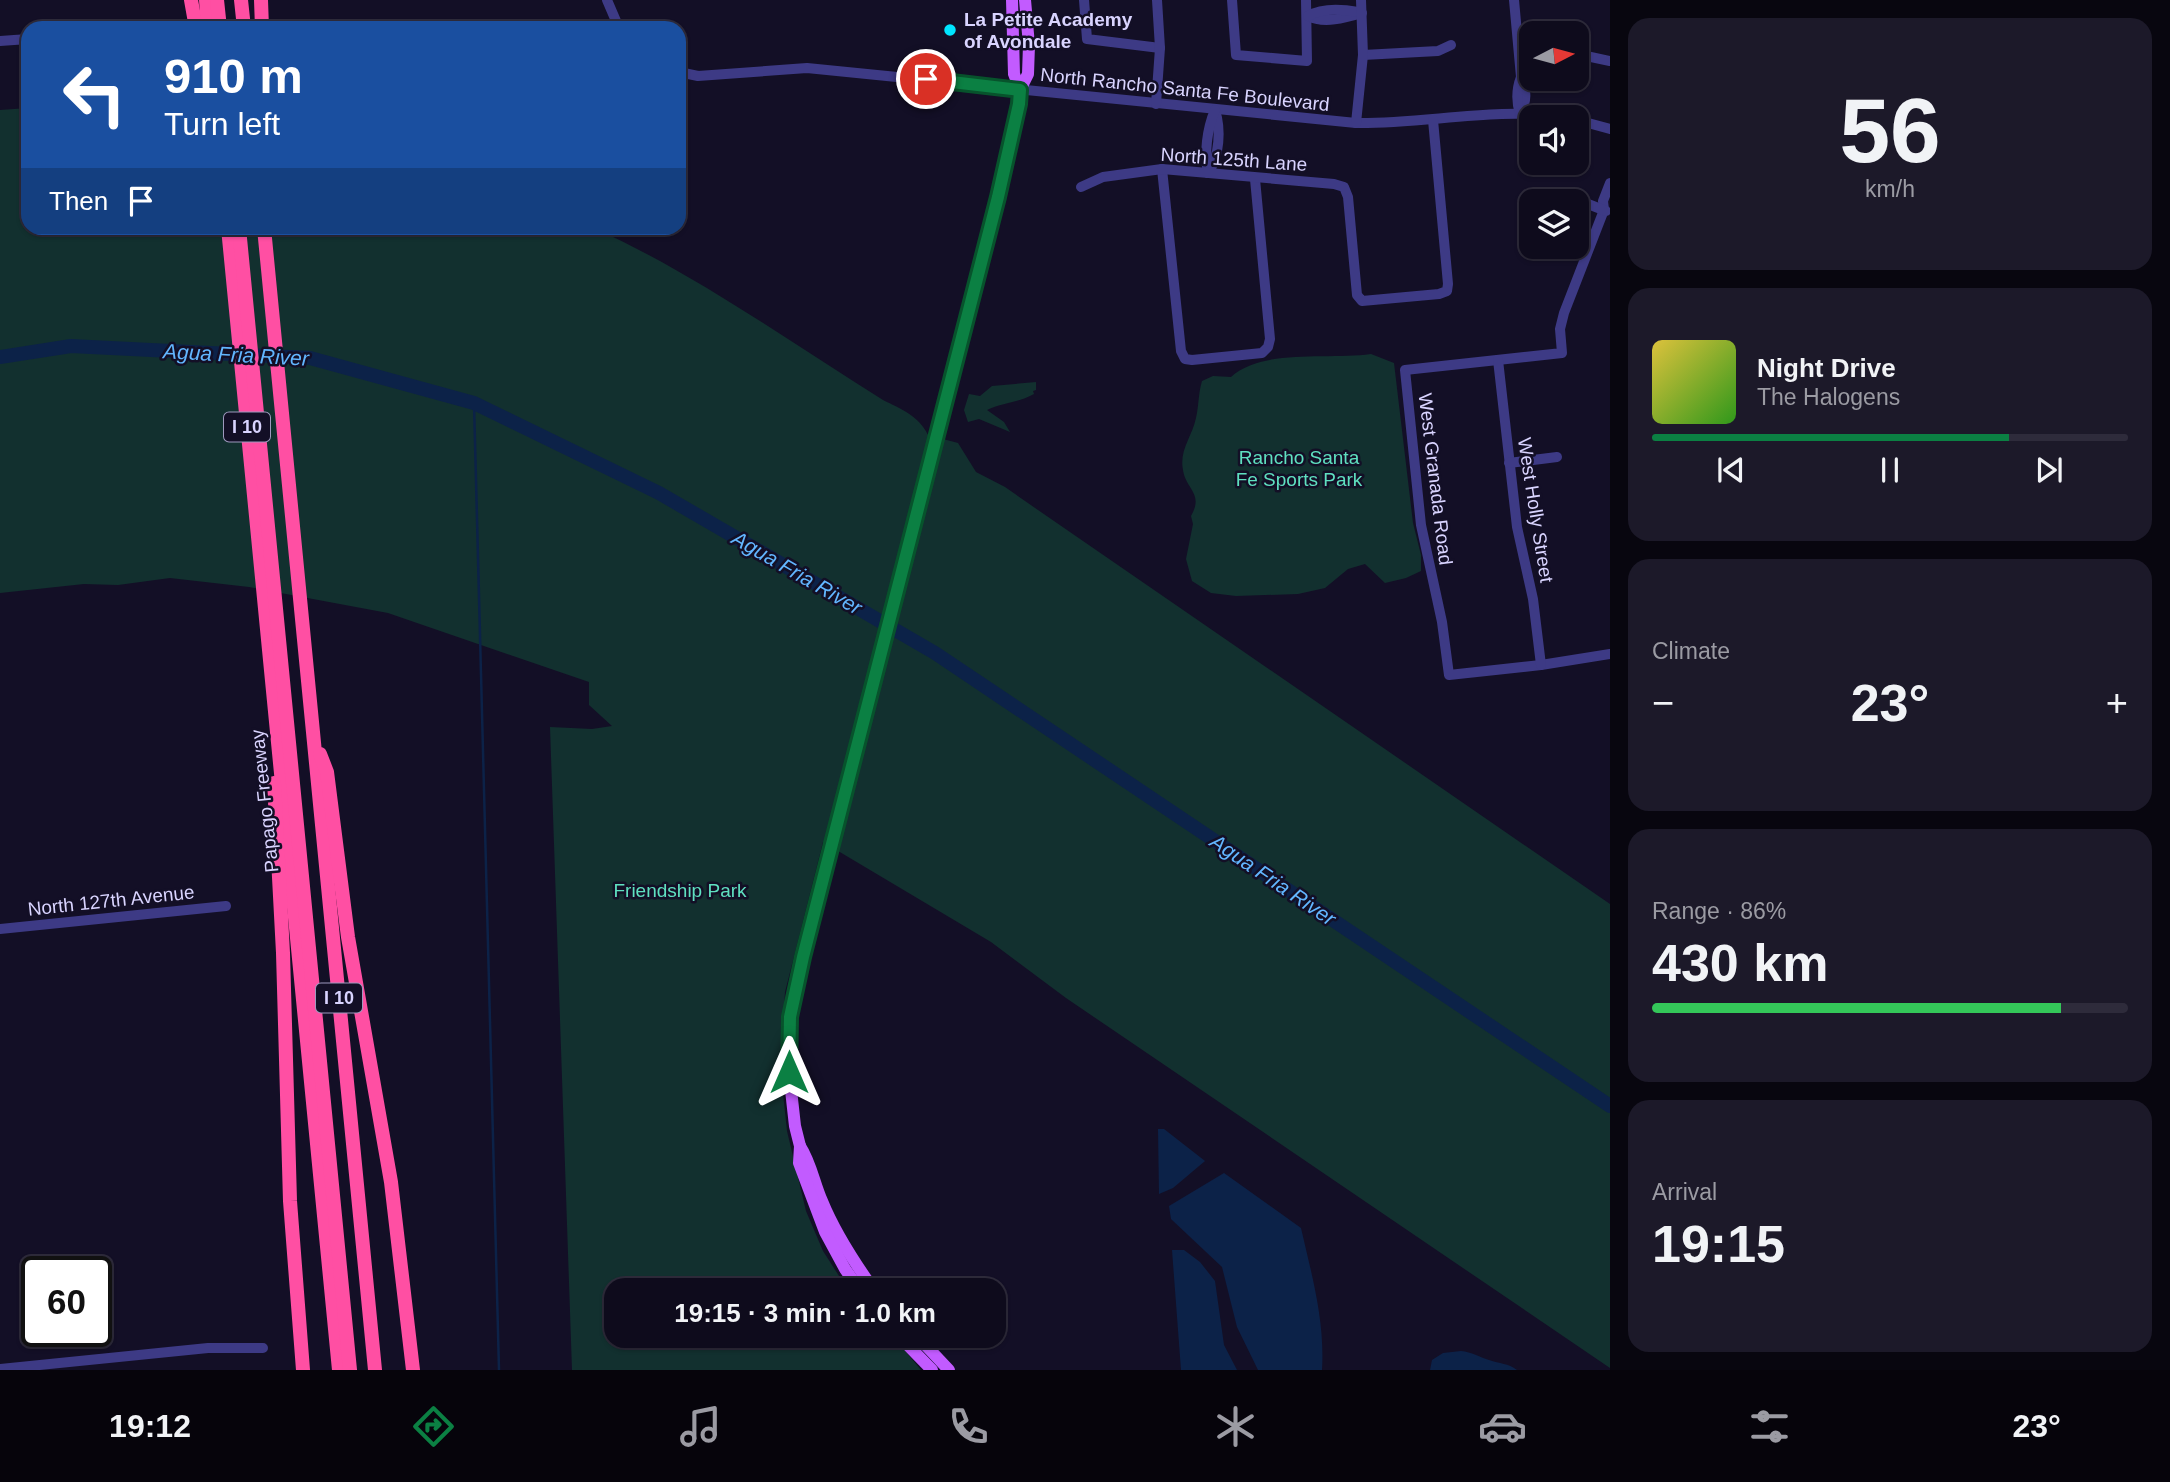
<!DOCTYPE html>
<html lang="en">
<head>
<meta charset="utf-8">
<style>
	:root { --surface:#0e0b1c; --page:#1c1929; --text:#f1f3f6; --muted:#9b9ba3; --line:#2e2b3b; --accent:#0b8043 }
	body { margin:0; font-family:Arial,sans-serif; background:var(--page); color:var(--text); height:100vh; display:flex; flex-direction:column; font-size:26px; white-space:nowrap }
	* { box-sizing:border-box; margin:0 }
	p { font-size:23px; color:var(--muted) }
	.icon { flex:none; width:38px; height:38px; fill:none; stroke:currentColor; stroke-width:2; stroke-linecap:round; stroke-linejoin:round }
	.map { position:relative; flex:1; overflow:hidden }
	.sheet { display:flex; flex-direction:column; gap:18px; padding:18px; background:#08060f; width:560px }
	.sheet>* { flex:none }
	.banner { position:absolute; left:21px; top:21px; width:665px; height:214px; border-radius:21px; box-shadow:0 2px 5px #0004,0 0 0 2px var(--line); background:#1a4fa0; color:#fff; overflow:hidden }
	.needle { width:46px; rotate:84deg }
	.controls { position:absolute; left:1519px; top:21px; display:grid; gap:14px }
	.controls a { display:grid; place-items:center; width:70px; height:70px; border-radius:14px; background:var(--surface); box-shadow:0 2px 5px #0004,0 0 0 2px var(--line); font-size:35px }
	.speed { position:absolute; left:21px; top:1256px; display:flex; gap:14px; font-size:35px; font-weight:700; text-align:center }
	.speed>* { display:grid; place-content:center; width:91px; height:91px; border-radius:50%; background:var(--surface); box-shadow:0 2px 5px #0004,0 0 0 2px var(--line); line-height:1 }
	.speed .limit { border:4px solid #111; border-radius:10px; background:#fff; color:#111 }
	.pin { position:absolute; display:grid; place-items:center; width:60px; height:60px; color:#fff; margin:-30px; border:4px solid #fff; border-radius:50%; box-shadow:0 2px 7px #0007 }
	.me { position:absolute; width:77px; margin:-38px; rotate:0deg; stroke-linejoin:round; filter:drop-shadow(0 0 5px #0008) }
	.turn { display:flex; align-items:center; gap:24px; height:147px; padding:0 28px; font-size:32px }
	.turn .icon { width:91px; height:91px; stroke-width:2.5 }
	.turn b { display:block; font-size:49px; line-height:60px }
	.then { display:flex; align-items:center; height:66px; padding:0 28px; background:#0003; gap:14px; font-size:26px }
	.big { font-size:52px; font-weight:700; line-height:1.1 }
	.sheet .card { flex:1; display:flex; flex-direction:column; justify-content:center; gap:10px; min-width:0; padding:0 24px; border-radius:21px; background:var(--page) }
	.sheet .dial { align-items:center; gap:0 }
	.dial b { font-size:91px; line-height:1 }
	.song { display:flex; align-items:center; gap:21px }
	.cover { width:84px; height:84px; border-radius:10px; background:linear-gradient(135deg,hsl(50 70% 55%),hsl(110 70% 35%)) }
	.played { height:7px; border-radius:4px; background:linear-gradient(90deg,var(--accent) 75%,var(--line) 75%) }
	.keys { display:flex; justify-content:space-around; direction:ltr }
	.heat { display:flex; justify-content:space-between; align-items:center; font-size:38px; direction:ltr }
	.charge { height:10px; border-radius:5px; background:linear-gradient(90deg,#34c759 86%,var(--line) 0) }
	.trip { position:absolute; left:604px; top:1278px; width:402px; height:70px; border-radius:21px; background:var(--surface); box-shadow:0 2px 5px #0004,0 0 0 2px var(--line); font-weight:700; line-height:70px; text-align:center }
	.tabs { display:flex; height:112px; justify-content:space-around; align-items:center; background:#06040b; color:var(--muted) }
	.tabs .icon { width:49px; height:49px }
	.tabs .current { color:var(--accent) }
	.tabs b { font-size:32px; color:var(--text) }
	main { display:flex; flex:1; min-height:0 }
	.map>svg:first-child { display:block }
</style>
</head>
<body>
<main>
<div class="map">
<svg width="1610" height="1370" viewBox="0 0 1610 1370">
	<rect width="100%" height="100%" fill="#130f26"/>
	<g fill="#12302f">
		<path d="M28 108V228H594C696 274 788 341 883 400 901 409 919 416 928 435L958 443 976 472 1005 487 1038 510 1610 904V1368L1066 998 991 942 823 842 785 992 780 1065 787 1131 806 1211 823 1251 848 1290H616V1335H892L921 1370H572L550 727 592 729 612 726 589 705V682L388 613 249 587 170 578 118 585 84 584 0 593V110Z"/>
		<path d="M1371 354 1394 363 1413 523 1421 555V571L1406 578 1385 583 1365 564 1348 569 1325 588 1298 594 1236 596 1211 593 1192 581 1186 559 1193 524 1191 516C1204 493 1186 490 1183 470 1179 450 1192 437 1196 418 1199 405 1198 395 1202 381L1213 376 1231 377C1263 348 1329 360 1371 354Z"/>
		<path d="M1036 382V390L1033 391 1034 394C1018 403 1003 402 987 410L1004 422 1010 432 979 419 968 422 964 410 969 394 980 396 992 386Z"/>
	</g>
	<g fill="#0c2248">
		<polygon points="1158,1129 1164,1129 1205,1161 1173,1188 1159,1194"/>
		<path d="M1224 1173 1301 1228C1312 1276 1325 1321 1322 1370H1258L1237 1327 1222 1267 1171 1219 1169 1206Z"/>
		<polygon points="1172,1250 1184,1250 1200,1262 1215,1281 1224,1345 1237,1370 1181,1370"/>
		<path d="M1461 1351C1472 1352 1479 1357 1489 1360 1500 1364 1508 1363 1517 1370H1430L1432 1360 1443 1353Z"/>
	</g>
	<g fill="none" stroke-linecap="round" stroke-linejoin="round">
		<polyline stroke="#0c2248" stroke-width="2.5" points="474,403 499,1370"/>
		<polyline stroke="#0c2248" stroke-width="14" points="0,357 71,346 310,358 474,403 659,493 935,653 1610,1106"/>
		<g stroke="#3d3a85" stroke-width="10">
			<polyline points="607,0 619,28"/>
			<polyline points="1084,0 1087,39 1160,48"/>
			<polyline points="1232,0 1236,55 1307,61 1306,0"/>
			<path d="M1514 0 1521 77C1527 91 1527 101 1520 114"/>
			<path d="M1308 16C1324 24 1345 18 1362 13"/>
			<path d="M1308 16C1322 8 1342 9 1358 12"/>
			<polyline points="0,41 28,39"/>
			<polyline points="1519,49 1531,49"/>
			<polyline points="1577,54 1610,61"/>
			<polyline points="1363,55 1438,51 1451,45"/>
			<path d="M679 72 698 76 807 68 1356 123C1425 124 1495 107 1564 117"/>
			<polyline points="1156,104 1160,48 1157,0"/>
			<path d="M1520 114C1516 101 1516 90 1521 77"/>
			<polyline points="1577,120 1610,129"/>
			<polyline points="1356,123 1363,55 1361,0"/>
			<polyline points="1162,169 1181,351 1185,359 1192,360 1262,353 1268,347 1270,339 1255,179"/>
			<path d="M1208 173C1220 156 1221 129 1215 110"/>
			<path d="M1208 173C1204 153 1207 129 1215 110"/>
			<polyline points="1610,183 1603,201 1604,210 1564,313 1560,329 1562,353 1405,370 1421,525 1442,622 1449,675 1541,665 1610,654"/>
			<polyline points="1081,187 1103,177 1162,169 1334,184 1344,187 1348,197 1357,295 1362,301 1439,294 1447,291 1448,284 1433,120"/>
			<polyline points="1557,192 1606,211"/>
			<polyline points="1498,360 1517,527 1533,599 1541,665"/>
			<polyline points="1509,463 1557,457"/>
			<polyline points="0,929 226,906"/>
			<polyline points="0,1369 208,1348 263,1348"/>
		</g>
		<g stroke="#c25bff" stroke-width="12">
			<polyline points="1012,0 1014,74 1020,90"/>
			<path d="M800 1146C811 1163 814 1183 822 1201 835 1233 854 1262 874 1290"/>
			<polyline points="860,1290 845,1269 825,1232 799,1163 800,1146 795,1126 789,1072 791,1017 803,957 830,848 998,197 1014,133 1020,90 1028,74 1029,45 1025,0"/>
			<polyline points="898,1335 932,1370"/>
			<polyline points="916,1335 949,1370"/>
		</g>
		<g stroke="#ff4fa3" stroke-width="14">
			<polyline points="191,0 196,28"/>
			<polyline points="206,0 208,28"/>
			<polyline points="217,0 220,28"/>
			<polyline points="241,0 244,28"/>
			<polyline points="261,0 262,28"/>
			<polyline points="228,228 339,1370"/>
			<polyline points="239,228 350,1370"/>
			<polyline points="264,228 375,1370"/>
			<polyline points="320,754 327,772 348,937 391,1182 413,1370"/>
			<polyline points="274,783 283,953 290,1201 303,1370"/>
		</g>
	</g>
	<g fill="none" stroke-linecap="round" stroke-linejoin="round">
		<defs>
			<polyline id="route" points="789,1072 790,1017 803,957 998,197 1019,104 1020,90 926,79"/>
		</defs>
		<use href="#route" stroke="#07532c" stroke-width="18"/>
		<use href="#route" stroke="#0b8043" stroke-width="12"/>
	</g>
	<circle fill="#00e5ff" stroke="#130f26" stroke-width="2.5" cx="950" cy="30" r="7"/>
	<g text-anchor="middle" stroke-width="5" stroke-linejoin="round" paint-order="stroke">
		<g fill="#130f26" stroke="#9e99be" stroke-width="2">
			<rect x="224" y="412.5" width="46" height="29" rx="5"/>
			<rect x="316" y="983.5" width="46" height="29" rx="5"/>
		</g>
		<g font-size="18" font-weight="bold" fill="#d9d4ff">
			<text x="247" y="433">I 10</text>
			<text x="339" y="1004">I 10</text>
		</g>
		<g font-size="19" font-weight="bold" fill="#d9d4ff" stroke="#130f26" text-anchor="start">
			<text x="964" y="26">La Petite Academy<tspan x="964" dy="22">of Avondale</tspan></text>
		</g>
		<g font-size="19" fill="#d9d4ff" stroke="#130f26">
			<text transform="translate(1185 89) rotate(6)" y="7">North Rancho Santa Fe Boulevard</text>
			<text transform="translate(1234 159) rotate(4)" y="7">North 125th Lane</text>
			<text transform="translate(1436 479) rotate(83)" y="7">West Granada Road</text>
			<text transform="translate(1536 510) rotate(81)" y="7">West Holly Street</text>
			<text transform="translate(264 801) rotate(-96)" y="7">Papago Freeway</text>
			<text transform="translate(111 900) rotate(-6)" y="7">North 127th Avenue</text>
		</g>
		<g font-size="19" fill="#5fe0c0" stroke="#130f26">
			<text x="1299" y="464">Rancho Santa<tspan x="1299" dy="22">Fe Sports Park</tspan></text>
			<text x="680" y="897">Friendship Park</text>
		</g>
		<g font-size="21" font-style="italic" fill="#62b6ff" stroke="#130f26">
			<text transform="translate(236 355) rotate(3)" y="7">Agua Fria River</text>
			<text transform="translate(797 573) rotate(30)" y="7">Agua Fria River</text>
			<text transform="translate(1273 880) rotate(34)" y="7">Agua Fria River</text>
		</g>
	</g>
</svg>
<div class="controls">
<a><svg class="needle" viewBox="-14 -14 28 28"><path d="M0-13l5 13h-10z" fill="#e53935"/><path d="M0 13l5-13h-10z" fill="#9b9ba3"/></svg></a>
<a><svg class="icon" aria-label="sound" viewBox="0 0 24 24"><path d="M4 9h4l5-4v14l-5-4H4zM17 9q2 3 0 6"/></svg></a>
<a><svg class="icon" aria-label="layers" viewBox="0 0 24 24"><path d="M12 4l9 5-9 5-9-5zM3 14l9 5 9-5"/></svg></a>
</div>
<div class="speed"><div class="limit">60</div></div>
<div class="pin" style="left:926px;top:79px;background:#d93025"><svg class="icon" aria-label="arrive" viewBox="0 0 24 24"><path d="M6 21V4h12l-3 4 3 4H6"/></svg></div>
<svg class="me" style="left:789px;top:1072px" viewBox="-20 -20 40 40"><path d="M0-17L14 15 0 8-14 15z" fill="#0b8043" stroke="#fff" stroke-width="4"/></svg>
<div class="trip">19:15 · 3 min · 1.0 km</div>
<div class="banner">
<div class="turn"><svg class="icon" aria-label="left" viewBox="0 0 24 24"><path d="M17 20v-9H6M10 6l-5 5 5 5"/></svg><div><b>910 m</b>Turn left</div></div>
<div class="then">Then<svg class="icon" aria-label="arrive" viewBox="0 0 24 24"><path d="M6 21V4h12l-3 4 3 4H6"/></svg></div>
</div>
</div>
<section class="sheet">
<div class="card dial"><b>56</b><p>km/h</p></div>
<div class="card">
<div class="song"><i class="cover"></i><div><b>Night Drive</b><p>The Halogens</p></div></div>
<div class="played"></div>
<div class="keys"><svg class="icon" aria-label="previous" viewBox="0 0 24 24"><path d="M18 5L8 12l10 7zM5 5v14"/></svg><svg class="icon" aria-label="pause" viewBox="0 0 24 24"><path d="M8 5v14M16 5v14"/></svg><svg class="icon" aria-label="next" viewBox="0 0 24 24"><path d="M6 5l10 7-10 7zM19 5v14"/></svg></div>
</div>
<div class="card"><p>Climate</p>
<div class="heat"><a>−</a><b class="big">23°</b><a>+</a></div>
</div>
<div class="card"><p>Range · 86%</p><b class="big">430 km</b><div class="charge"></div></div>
<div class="card"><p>Arrival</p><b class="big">19:15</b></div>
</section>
</main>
<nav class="tabs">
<b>19:12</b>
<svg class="icon current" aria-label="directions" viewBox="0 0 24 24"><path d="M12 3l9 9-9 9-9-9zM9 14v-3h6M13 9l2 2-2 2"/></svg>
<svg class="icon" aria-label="music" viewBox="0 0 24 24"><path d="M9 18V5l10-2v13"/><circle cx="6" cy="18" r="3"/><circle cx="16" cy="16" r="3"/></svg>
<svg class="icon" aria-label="phone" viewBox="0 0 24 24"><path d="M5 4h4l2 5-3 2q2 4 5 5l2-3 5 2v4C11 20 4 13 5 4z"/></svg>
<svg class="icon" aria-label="climate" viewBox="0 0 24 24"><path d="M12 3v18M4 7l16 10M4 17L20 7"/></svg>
<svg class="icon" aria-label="car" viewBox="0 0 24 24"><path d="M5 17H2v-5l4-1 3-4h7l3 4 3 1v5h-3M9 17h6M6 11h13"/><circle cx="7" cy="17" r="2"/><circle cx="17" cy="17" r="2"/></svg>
<svg class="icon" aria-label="filters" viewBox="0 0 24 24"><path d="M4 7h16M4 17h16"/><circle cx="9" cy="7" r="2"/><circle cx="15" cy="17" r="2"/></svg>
<b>23°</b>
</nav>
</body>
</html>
